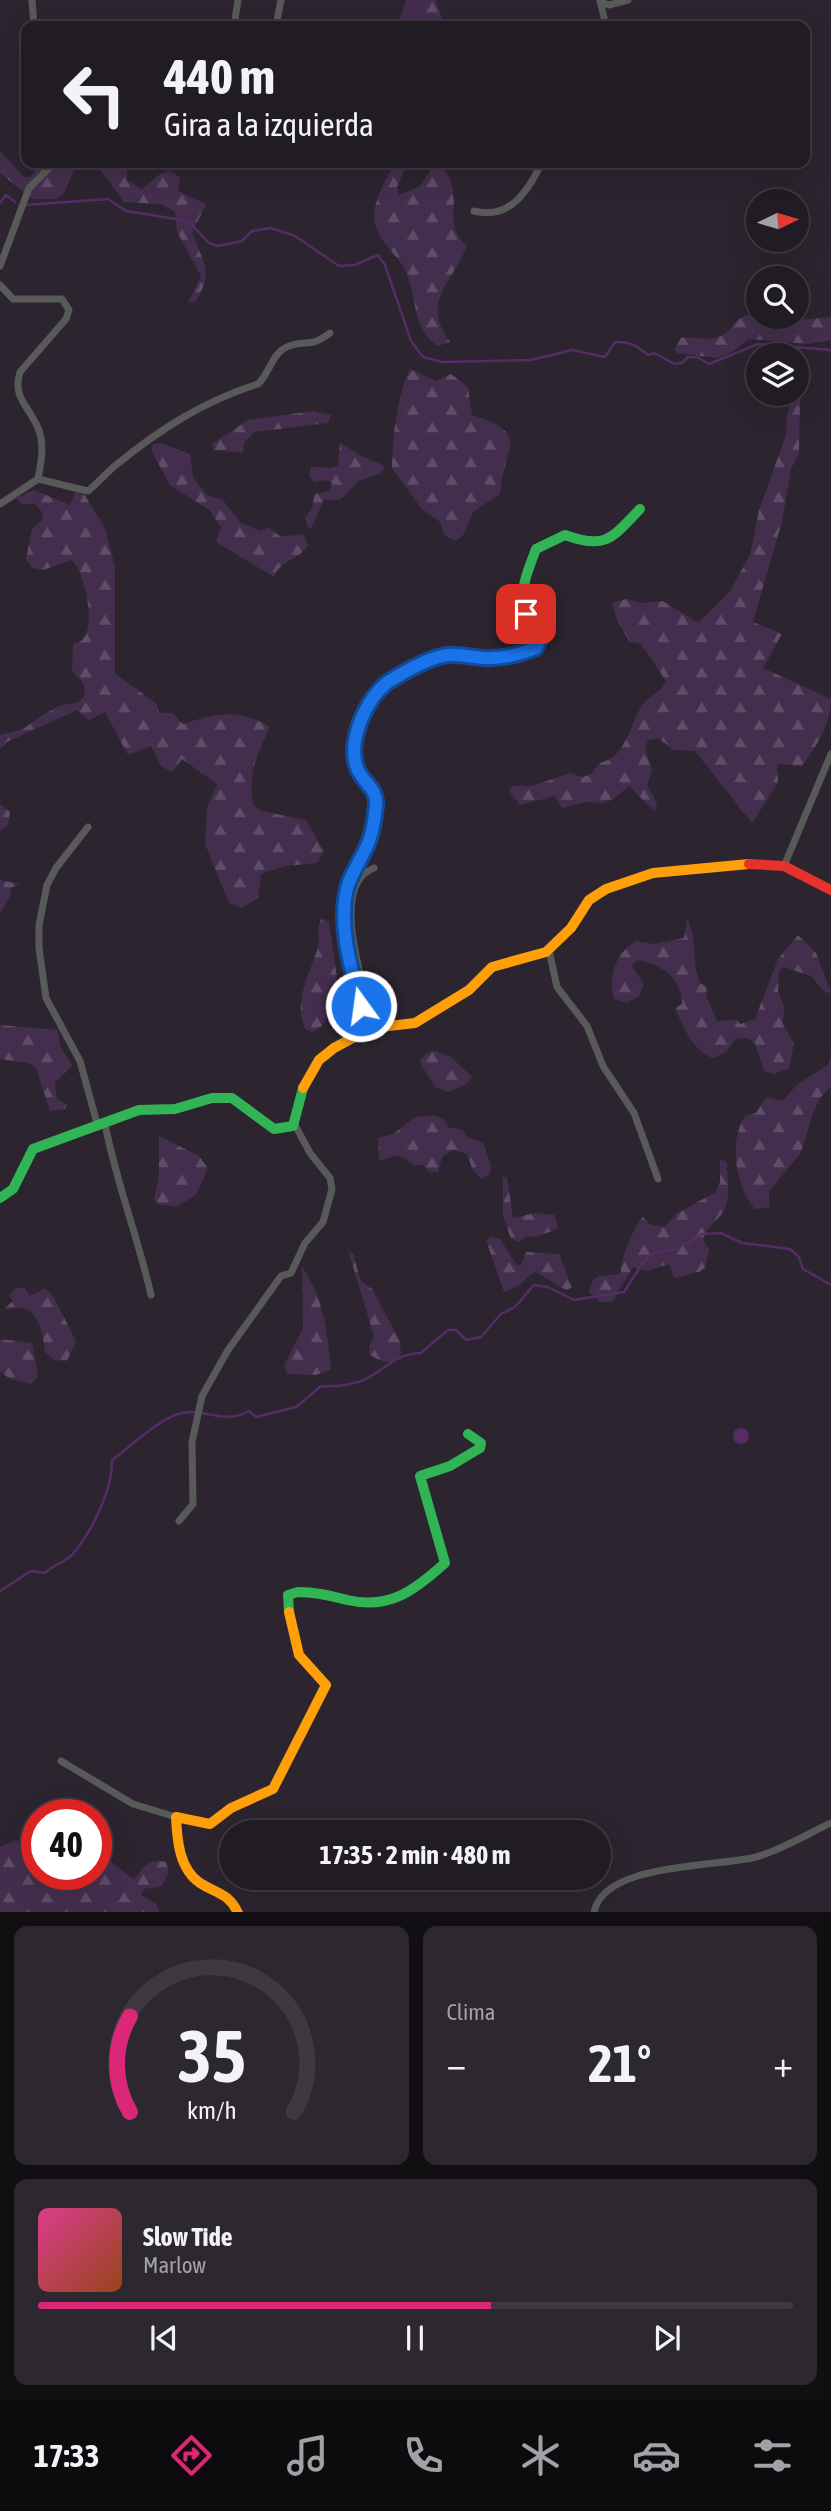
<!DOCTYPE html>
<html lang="es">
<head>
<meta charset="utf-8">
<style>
	:root { --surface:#211b23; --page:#2d2830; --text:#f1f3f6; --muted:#a2a1a6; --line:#3e3941; --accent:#db2777 }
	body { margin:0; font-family:"Asap Condensed",sans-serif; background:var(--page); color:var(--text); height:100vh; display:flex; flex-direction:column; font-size:26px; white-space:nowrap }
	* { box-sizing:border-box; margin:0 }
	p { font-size:23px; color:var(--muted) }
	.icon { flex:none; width:38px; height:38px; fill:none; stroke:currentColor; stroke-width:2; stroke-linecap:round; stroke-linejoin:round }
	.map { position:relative; height:1912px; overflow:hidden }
	.side { display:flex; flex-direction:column; gap:14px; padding:14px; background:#120f13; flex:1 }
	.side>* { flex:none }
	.top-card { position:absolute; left:21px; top:21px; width:789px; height:147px; border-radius:14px; box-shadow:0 7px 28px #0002,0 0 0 2px var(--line); background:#211b23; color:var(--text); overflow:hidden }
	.needle { width:46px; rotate:85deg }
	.tools { position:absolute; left:746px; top:189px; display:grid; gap:14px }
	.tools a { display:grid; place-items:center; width:63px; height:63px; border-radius:50%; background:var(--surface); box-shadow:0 7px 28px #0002,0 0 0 2px var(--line); font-size:35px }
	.speed { position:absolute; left:21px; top:1799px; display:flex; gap:14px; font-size:35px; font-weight:700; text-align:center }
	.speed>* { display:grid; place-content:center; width:91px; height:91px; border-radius:50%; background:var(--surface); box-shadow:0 7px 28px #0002,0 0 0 2px var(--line); line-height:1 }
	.speed .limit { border:10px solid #d22; background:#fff; color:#111 }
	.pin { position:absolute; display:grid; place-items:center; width:60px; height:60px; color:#fff; margin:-30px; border-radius:14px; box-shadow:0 4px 10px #0006 }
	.me { position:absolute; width:77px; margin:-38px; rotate:346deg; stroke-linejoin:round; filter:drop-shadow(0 0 5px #0008) }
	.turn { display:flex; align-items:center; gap:24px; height:147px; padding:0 28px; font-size:32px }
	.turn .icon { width:91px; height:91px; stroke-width:2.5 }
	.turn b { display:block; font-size:49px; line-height:60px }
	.big { font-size:52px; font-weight:700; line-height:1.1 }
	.side .tile { flex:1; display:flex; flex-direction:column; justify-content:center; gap:10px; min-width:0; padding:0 24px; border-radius:14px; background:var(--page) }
	.side .dial { align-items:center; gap:0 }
	.dial svg { height:182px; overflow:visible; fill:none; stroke:var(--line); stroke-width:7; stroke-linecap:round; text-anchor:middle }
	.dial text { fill:var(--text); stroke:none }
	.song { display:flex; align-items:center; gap:21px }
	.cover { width:84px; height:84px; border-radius:10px; background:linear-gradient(135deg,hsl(330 70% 55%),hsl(20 70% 35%)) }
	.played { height:7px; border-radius:4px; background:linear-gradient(90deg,var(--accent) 60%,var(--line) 60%) }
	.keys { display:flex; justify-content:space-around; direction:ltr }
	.heat { display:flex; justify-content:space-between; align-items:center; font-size:38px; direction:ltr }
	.side .tiles { flex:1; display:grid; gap:14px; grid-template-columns:1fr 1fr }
	.tile:last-child { grid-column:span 2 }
	.trip { position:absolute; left:219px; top:1820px; width:392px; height:70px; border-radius:35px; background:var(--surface); box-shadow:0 7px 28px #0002,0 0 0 2px var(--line); font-weight:700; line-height:70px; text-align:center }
	.dock { display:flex; height:112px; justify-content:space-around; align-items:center; background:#0d0b0e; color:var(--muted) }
	.dock .icon { width:49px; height:49px }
	.dock .on { color:var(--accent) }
	.dock b { font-size:32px; color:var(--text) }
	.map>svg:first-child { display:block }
</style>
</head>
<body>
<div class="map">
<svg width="831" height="1913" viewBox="0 0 831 1913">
	<defs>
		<pattern id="forest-firs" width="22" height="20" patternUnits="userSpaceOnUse" patternTransform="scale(1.75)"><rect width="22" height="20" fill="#442e4e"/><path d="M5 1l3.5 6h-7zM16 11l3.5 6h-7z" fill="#5f4c68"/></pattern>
	</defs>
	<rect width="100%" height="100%" fill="#2c242f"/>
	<g fill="url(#forest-firs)">
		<polygon points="406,0 435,0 445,26 398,26"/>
		<polygon points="0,151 24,177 30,177 41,163 77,163 64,193 57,199 32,199 0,173"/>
		<path d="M95 163H127V180L142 189 160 174 169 171 180 177 178 191 206 204 192 233C203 263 215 272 195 302L188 303 201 276 177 232 175 212 161 204 124 202Z"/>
		<path d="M395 163H407L397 187 399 195 419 187 435 164C472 185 437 226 467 245 454 283 419 300 450 342L438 346C412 330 417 298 407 274 399 255 375 240 374 218 374 199 386 179 395 163Z"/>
		<path d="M747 315 777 322 831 317V340L809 344 749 339 732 352 717 358 677 353 675 348 681 338C694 336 708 342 721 336 732 331 735 318 747 315Z"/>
		<path d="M410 369 436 381 451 374 468 387 472 415C533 433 503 448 500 494L473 512 464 534 456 541 445 536 440 522 421 508 392 468C393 436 396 399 410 369Z"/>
		<path d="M800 398 799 453 791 469 782 522 753 622 782 634 763 668 831 699C831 724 817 746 802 766L777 764 778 783 752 823 695 751 674 750 658 738 648 740 645 748 652 770 647 785 657 803 655 812 629 786 612 800 602 803 585 802 562 808 555 796 520 805 509 791 513 786H532L570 773 583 777 591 774 600 763C630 756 629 718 646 701 655 692 661 692 666 681L641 644 630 642 618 623 612 603 626 599 642 603 663 601 698 623 730 591 750 555 759 510 786 435 787 414 792 401Z"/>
		<polygon points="313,411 331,415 328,423 254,432 244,443 243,453 214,450 212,444 248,420"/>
		<polygon points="340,442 361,456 385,466 381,473 359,481 340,500 324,500 311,529 307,526 305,517 311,510 315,494 330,491 332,483 328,480 314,482 309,475 311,467 332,468 338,465"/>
		<path d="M160 443 190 454 193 478 208 496 222 499 240 522 260 531 268 527 281 537 303 534 308 545C300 560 280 560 274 577L216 542 221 527 209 510 170 485 151 450 153 444Z"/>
		<path d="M34 490 70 505 75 492 84 494 105 528 115 567V674L156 703 159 713H172L183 724C217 713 238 708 270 727 256 758 248 771 253 805L261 811 306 820 324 851 317 863 286 866 261 874 258 898 241 908 229 903 205 844 207 808 217 784 182 759 172 772 161 766 151 746 128 755 105 712 89 720 77 710 7 742 0 749V735L23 729 43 715 59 706 79 702 85 695 84 684 72 671 73 644C76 643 80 642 83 639 96 626 85 570 71 560L43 570 32 568 26 559 32 529 43 519 42 512 34 503 23 505 16 498Z"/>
		<polygon points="0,804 10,812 8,824 0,831"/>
		<polygon points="0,880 20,884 11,888 10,897 0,913"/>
		<path d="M322 918 329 922 340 999 322 1026 312 1032 305 1029C293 1001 309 976 317 950 321 938 315 929 322 918Z"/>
		<path d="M687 918C698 939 691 961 700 983L707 987 706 996 717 1021 737 1020 740 1024 755 1019 778 959 798 935 816 953 831 992 826 993 811 976 784 967 779 970 778 991 784 1007 783 1024 794 1044 789 1068 774 1074 764 1071 755 1044 748 1038 735 1039 726 1052 713 1058C691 1049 684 1028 675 1008L682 1004C682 978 661 964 637 960L632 966 644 984 639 996 627 1003 614 999C607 977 616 953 636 941L653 944 684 938Z"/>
		<polygon points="0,1025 58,1030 60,1046 72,1065 55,1083 57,1099 67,1104 65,1109 50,1111 36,1068 28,1063 0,1059"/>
		<polygon points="436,1051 451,1057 472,1077 468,1083 449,1092 435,1087 419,1061 428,1052"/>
		<path d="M831 1055V1086L820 1098 812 1116 801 1153 769 1191V1207L755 1209C735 1187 728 1139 746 1115L756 1113 766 1097 782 1101 799 1083 828 1065Z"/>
		<path d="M435 1115 444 1120 448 1127 463 1130 467 1137 483 1143 491 1165 490 1174 482 1179 473 1171 467 1154 453 1150 442 1157 438 1173 429 1172 423 1165H413C396 1150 397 1158 379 1160L378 1138 393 1134 415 1117Z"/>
		<polygon points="159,1136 199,1156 208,1168 196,1195 176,1207 158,1204 154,1200 159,1175"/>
		<path d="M720 1159 727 1162C727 1176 731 1195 725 1208 719 1221 707 1225 703 1240L709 1249 705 1268 699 1272 674 1278 669 1264 647 1271 633 1267 612 1302H600L589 1292 593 1280 599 1276 621 1274C619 1262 634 1226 643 1217L651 1225 665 1227 676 1214 716 1192 720 1182Z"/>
		<polygon points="503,1177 507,1177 513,1218 535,1213 555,1215 558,1229 535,1237 526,1236 519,1242 511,1239 503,1216"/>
		<path d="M492 1237 500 1239 517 1265H521L526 1252 559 1254 572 1287 567 1290C554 1286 547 1276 534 1272L518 1286 504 1292 486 1240Z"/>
		<path d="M348 1250 354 1255 360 1280 372 1289 400 1341 401 1359C387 1364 383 1363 370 1355L369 1347 374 1336Z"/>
		<path d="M302 1267C323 1296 328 1334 331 1370L316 1375 287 1374 284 1365 303 1328Z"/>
		<path d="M16 1287 25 1289 30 1296 45 1288 53 1296 76 1341 67 1361 55 1360 45 1352C44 1339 39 1309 22 1308 16 1307 11 1310 4 1309L13 1301 9 1295Z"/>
		<polygon points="0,1339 32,1343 38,1376 31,1384 10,1379 0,1371"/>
		<path d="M16 1840 27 1856 37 1861V1874H49L50 1879 61 1874H96V1849L134 1880C143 1867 149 1858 166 1862L169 1871 162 1886 144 1889 141 1895 156 1904 159 1912H0V1847Z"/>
	</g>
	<polygon fill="#442e4e" points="522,615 530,642 514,647 505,620"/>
	<circle fill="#552c65" cx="741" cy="1436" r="8"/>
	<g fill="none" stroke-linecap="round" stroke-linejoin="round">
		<g stroke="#552c65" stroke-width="2.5">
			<polyline points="0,203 6,195 15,202"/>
			<path d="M25 205 108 199 126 211 182 220 192 225 209 243 218 246 242 241 252 231 271 228 295 236 339 266 354 265 378 255 385 265 411 341 423 357 442 362 531 360 572 350 605 357 615 342C630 341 637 346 648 355L654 353 675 364 682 363 688 357H697L709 364 758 344 831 350"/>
			<path d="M0 1591 31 1571 45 1573C53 1565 65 1562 72 1555 91 1533 113 1489 112 1460 130 1447 156 1422 175 1415 202 1404 220 1427 249 1411L256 1417 296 1407 321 1386C336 1387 358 1385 371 1376 389 1365 398 1354 421 1353L448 1330H456L466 1340 481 1337 501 1314 515 1307 534 1285 548 1287 574 1300 624 1292 644 1261 654 1253 676 1249 703 1234 721 1233 742 1243 790 1249 799 1257 803 1269 831 1285"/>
		</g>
		<g stroke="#585959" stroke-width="7">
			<polyline points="32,0 34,26"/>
			<polyline points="600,0 606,26"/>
			<polyline points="600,2 609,5 628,0"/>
			<polyline points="234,26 238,0"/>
			<polyline points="276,26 281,0"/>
			<path d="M474 211C511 220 527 191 542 163"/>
			<polyline points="0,266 29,188 54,163"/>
			<path d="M0 285 13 299H62L69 310 66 319 20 372C12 398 29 406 38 428 45 444 41 462 38 479L0 504"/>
			<path d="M38 479 88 491C98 483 106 473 116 465 160 429 204 401 258 384 270 373 272 352 289 346 307 339 309 349 330 333"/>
			<polyline points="88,827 56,868 47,885 39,925 39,948 46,998 80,1061 98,1127"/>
			<polyline points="784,866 831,754"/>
			<polyline points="549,950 557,987 587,1026 603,1066 634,1113 658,1179"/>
			<path d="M370 1010C361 977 330 884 374 868"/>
			<path d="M105 1124C116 1182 138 1237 151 1295"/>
			<polyline points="179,1521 193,1504 192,1442 202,1396 228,1350 281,1276 291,1273 305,1243 323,1222 332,1189 330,1178 310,1153 295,1125"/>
			<polyline points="61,1761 133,1804 176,1817"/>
			<path d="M594 1913C602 1862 719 1867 756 1857 782 1850 807 1834 831 1823"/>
		</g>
		<g stroke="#30b455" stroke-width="10">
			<path d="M397 678 434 659 456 655 492 658 536 647 542 636C515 600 521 589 536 549L565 535C606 550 612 538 640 509"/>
			<polyline points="0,1198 13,1189 33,1149 139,1110 175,1109 212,1098 232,1098 274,1129 293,1126 303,1088"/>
			<path d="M289 1612 288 1595 298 1592C316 1592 331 1596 347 1600 390 1610 415 1590 445 1563L420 1476 450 1466 480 1448 481 1443 468 1434"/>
		</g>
		<g stroke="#ff9f0a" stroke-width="10">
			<path d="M371 1028C357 988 334 923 350 882 360 854 373 837 376 806 377 789 363 784 357 769 344 739 370 692 397 678"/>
			<polyline points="303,1088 319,1060 334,1048 371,1028 415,1023 469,990 492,967 546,952 571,928 589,900 606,889 653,873 749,864"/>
			<path d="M238 1913C229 1893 217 1894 200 1883 179 1869 177 1839 176 1817L210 1824 231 1808 273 1789 326 1685 299 1655 289 1612"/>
		</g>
		<polyline stroke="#e5322d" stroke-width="10" points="749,864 784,866 831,890"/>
	</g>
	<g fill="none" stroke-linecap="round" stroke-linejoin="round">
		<defs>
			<path id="route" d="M361 1006C351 969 337 922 348 885 353 871 361 859 367 846 372 835 375 817 376 805 378 789 362 782 357 768 347 741 366 699 388 682 404 672 428 658 447 655 459 654 471 657 484 658 501 659 521 654 536 648L542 636 526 614"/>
		</defs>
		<use href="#route" stroke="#114b97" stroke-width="18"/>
		<use href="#route" stroke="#1a73e8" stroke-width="12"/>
	</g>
</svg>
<div class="tools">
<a><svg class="needle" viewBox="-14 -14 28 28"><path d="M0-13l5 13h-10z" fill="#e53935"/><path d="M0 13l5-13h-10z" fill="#a2a1a6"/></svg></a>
<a><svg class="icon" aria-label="search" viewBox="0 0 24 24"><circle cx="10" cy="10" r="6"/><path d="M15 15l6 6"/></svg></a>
<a><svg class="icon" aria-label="layers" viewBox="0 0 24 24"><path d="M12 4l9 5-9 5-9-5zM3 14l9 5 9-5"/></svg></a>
</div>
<div class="speed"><div class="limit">40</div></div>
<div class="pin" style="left:526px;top:614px;background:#d93025"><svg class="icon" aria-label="arrive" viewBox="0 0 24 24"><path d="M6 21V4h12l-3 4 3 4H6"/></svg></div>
<svg class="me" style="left:361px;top:1006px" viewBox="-20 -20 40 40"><circle r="17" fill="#1a73e8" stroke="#fff" stroke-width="3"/><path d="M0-11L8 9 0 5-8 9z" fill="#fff"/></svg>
<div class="trip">17:35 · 2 min · 480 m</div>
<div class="top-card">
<div class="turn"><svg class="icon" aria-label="left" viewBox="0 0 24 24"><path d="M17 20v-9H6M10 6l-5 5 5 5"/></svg><div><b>440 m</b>Gira a la izquierda</div></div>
</div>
</div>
<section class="side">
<div class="tiles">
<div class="tile dial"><svg viewBox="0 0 100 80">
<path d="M14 69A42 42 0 1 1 86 69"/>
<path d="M14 69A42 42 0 0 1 14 27" stroke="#db2777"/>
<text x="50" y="56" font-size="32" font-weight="700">35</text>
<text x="50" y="72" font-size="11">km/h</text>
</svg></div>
<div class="tile"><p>Clima</p>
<div class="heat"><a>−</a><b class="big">21°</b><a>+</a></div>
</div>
<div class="tile">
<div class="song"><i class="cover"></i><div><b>Slow Tide</b><p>Marlow</p></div></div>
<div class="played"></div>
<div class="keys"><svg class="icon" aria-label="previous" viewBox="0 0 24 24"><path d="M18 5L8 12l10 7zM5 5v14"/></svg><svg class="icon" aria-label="pause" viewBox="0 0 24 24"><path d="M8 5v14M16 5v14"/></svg><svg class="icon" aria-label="next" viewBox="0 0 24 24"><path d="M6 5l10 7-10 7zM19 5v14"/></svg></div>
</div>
</div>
</section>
<nav class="dock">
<b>17:33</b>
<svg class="icon on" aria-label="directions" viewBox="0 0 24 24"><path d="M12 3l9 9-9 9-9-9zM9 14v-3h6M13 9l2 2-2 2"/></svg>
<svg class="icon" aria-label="music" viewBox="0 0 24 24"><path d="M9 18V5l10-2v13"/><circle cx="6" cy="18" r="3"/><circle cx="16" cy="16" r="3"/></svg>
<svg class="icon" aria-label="phone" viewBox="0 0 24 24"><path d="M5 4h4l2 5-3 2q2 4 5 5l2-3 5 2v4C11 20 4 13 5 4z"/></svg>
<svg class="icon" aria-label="climate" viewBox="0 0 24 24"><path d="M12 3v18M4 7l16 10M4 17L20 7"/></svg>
<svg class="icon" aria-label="car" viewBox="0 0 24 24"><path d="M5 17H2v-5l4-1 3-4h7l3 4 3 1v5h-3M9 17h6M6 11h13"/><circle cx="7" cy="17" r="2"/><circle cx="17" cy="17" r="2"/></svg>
<svg class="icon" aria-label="filters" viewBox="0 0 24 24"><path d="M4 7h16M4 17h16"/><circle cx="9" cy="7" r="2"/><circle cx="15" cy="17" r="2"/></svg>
</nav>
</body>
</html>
